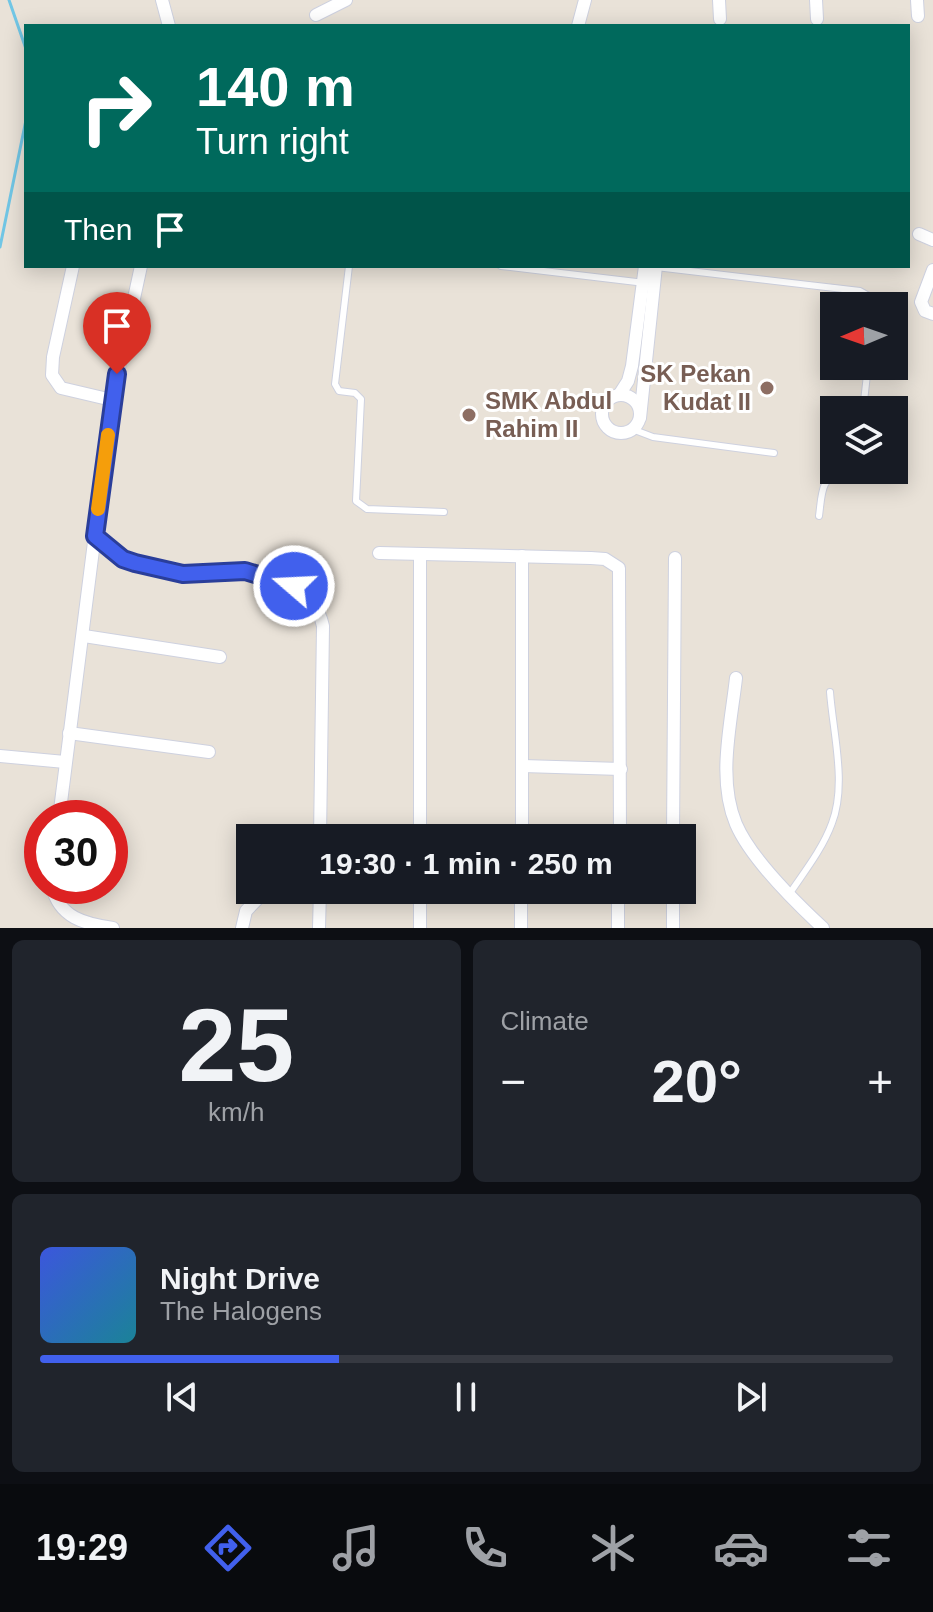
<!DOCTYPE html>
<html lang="en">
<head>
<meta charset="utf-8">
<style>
	:root { --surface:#171b24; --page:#20242c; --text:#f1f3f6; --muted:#9ea1a6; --line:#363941; --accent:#4160ed }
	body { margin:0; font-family:Arial,sans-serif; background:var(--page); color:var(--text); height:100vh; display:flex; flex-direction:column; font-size:30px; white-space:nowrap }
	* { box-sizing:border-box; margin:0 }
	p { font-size:26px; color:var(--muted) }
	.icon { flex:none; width:44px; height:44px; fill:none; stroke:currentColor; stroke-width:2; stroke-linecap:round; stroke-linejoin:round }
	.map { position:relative; height:928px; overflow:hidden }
	.sheet { display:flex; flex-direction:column; gap:12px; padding:12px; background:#0d0f14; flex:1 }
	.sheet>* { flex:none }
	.banner { position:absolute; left:24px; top:24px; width:886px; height:244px; border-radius:0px; box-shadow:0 4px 20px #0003; background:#00695c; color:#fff; overflow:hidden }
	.needle { width:52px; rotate:268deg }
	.tools { position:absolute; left:820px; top:292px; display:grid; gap:16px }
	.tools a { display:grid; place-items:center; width:88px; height:88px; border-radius:0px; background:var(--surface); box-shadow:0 4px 20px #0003; font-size:40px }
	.speed { position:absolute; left:24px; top:800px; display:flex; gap:16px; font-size:40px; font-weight:700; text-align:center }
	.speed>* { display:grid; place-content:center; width:104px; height:104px; border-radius:50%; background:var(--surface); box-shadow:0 4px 20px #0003; line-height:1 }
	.speed .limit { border:12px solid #d22; background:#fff; color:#111 }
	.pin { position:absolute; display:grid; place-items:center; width:68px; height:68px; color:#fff; margin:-82px -34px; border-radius:50% 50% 50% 0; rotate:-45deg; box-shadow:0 0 8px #0007 }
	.pin .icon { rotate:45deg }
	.me { position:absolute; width:88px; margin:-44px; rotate:289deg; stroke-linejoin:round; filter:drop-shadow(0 0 6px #0008) }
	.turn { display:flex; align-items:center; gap:28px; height:168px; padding:0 40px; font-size:36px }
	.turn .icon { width:104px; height:104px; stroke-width:2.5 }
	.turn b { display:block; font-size:56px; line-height:68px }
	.then { display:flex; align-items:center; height:76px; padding:0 40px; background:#0003; gap:16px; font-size:30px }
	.big { font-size:60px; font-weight:600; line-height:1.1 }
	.sheet .widget { flex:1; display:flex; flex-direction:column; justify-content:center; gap:12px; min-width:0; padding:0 28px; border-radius:12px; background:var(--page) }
	.sheet .dial { align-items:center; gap:0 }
	.dial b { font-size:104px; line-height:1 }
	.song { display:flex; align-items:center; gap:24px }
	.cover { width:96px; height:96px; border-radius:12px; background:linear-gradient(135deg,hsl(230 70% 55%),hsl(190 70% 35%)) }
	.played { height:8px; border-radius:4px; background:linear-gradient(90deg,var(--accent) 35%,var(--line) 35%) }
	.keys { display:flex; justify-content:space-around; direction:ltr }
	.heat { display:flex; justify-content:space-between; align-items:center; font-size:44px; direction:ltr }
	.sheet .tiles { flex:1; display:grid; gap:12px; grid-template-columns:1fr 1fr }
	.widget:last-child { grid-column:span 2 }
	.trip { position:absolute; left:236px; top:824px; width:460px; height:80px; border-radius:0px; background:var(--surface); box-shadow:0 4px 20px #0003; font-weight:600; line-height:80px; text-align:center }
	.dock { display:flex; height:128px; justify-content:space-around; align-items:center; background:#090b0e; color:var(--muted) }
	.dock .icon { width:56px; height:56px }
	.dock .on { color:var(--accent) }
	.dock b { font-size:36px; color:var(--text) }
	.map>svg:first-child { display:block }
</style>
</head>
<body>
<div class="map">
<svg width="933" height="928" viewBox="0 0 933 928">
	<rect width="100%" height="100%" fill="#e9e2d8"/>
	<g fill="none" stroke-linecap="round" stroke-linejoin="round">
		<g stroke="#71c6e5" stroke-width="3">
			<polyline points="9,0 26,49"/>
			<polyline points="0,247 26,120"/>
		</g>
		<defs>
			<g id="service">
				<polyline points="349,266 335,384 339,391 355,393 361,399 356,501 367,509 444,512"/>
				<polyline points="501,266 645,283"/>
				<polyline points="656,267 860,291 869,296 873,306"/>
				<polyline points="863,410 868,366"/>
				<polyline points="632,429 653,437 774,453"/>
				<path d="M819 516C822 494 820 477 844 470"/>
				<path d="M790 893C805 871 823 848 832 823 847 784 833 733 830 692"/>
			</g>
			<g id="minor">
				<polyline points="162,0 169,26"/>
				<polyline points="719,0 720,19"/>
				<polyline points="816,0 817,19"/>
				<polyline points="917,0 918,16"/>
				<polyline points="316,15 346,0"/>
				<polyline points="578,26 585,0"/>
				<polyline points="919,234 933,240"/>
				<polyline points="73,266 53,357 52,375 61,388 112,400"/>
				<polyline points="933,270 921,302 925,311 933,314"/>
				<polyline points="619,395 628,381 632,366 645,266"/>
				<circle cx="621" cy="414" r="19"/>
				<polyline points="640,418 656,266"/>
				<path d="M95 536C122 558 143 569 179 574 195 576 212 571 229 570 267 569 314 585 323 626L320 838"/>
				<polyline points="379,553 591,558 605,559 619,568 620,838"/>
				<polyline points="420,554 420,838"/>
				<polyline points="522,556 522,838"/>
				<polyline points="84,636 220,657"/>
				<path d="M736 678C731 724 717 779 736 824 751 859 795 902 823 928"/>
				<polyline points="69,733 209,752"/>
				<polyline points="0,756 65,762"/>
				<polyline points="523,766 621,769"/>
				<polyline points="59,818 112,400 141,266"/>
				<polyline points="673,838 675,558"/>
				<path d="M52 886C59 918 85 924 113 928"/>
				<polyline points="673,890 673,928"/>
				<polyline points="242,928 246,911 266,890"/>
				<polyline points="319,928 320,890"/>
				<polyline points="420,928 420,890"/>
				<polyline points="521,928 521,890"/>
				<polyline points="618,928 618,890"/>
			</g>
		</defs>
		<use href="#service" stroke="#ced1df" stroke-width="8"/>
		<use href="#minor" stroke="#ced1df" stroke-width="14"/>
		<use href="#service" stroke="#fff" stroke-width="6"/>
		<use href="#minor" stroke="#fff" stroke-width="12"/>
	</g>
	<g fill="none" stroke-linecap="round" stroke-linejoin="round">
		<defs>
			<polyline id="route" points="117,374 95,536 123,559 135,563 183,574 245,571 294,586"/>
		</defs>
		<use href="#route" stroke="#2a3e9a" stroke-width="20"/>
		<use href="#route" stroke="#4160ed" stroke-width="14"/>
		<polyline stroke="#f59e0b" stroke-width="14" points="98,509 108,435"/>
	</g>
	<g fill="#8d6e63" stroke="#fff" stroke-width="3">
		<circle cx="767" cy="388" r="8"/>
		<circle cx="469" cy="415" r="8"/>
	</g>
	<g text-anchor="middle" stroke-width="6" stroke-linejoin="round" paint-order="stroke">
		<g font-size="24" font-weight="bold" fill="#785e54" stroke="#fff" text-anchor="end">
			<text x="751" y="382">SK Pekan<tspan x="751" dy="28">Kudat II</tspan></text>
			<text x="485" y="409" text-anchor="start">SMK Abdul<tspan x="485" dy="28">Rahim II</tspan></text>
		</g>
	</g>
</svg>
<div class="tools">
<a><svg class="needle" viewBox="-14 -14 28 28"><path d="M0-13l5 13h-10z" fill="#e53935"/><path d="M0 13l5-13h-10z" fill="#9ea1a6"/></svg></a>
<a><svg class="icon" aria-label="layers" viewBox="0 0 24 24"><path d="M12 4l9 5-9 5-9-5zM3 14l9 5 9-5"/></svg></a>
</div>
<div class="speed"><div class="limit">30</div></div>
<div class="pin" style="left:117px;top:374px;background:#d93025"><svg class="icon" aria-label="arrive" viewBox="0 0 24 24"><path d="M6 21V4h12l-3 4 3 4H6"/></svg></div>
<svg class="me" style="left:294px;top:586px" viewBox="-20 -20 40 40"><circle r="17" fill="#4160ed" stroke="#fff" stroke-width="3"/><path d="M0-11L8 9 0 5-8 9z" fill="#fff"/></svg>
<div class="trip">19:30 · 1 min · 250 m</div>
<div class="banner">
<div class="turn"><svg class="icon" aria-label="right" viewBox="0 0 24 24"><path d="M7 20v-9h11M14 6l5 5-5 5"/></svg><div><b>140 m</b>Turn right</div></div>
<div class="then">Then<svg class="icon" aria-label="arrive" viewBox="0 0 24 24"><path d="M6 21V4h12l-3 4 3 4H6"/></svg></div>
</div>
</div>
<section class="sheet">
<div class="tiles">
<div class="widget dial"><b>25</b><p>km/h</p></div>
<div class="widget"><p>Climate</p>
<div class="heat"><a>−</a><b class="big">20°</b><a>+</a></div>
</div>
<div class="widget">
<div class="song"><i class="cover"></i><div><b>Night Drive</b><p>The Halogens</p></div></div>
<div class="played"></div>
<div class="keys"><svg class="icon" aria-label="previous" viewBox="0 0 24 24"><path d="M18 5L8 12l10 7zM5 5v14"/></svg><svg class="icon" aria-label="pause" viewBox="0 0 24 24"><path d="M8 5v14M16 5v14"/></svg><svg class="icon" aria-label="next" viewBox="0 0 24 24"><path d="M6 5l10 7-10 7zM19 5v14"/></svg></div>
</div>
</div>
</section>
<nav class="dock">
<b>19:29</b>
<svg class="icon on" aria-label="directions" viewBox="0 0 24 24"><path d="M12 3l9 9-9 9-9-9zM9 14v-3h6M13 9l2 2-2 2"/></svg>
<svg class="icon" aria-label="music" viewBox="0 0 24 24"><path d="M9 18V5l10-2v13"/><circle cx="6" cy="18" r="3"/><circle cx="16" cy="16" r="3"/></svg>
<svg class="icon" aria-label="phone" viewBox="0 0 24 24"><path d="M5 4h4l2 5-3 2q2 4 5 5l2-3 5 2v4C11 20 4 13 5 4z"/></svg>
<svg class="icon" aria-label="climate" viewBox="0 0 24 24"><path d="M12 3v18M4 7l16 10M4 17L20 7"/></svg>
<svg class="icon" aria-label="car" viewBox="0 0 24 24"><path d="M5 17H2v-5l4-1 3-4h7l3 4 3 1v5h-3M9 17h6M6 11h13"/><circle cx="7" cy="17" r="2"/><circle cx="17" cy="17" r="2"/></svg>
<svg class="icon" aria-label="filters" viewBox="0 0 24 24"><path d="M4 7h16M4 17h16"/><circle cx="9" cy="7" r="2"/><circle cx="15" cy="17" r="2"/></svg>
</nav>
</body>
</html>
